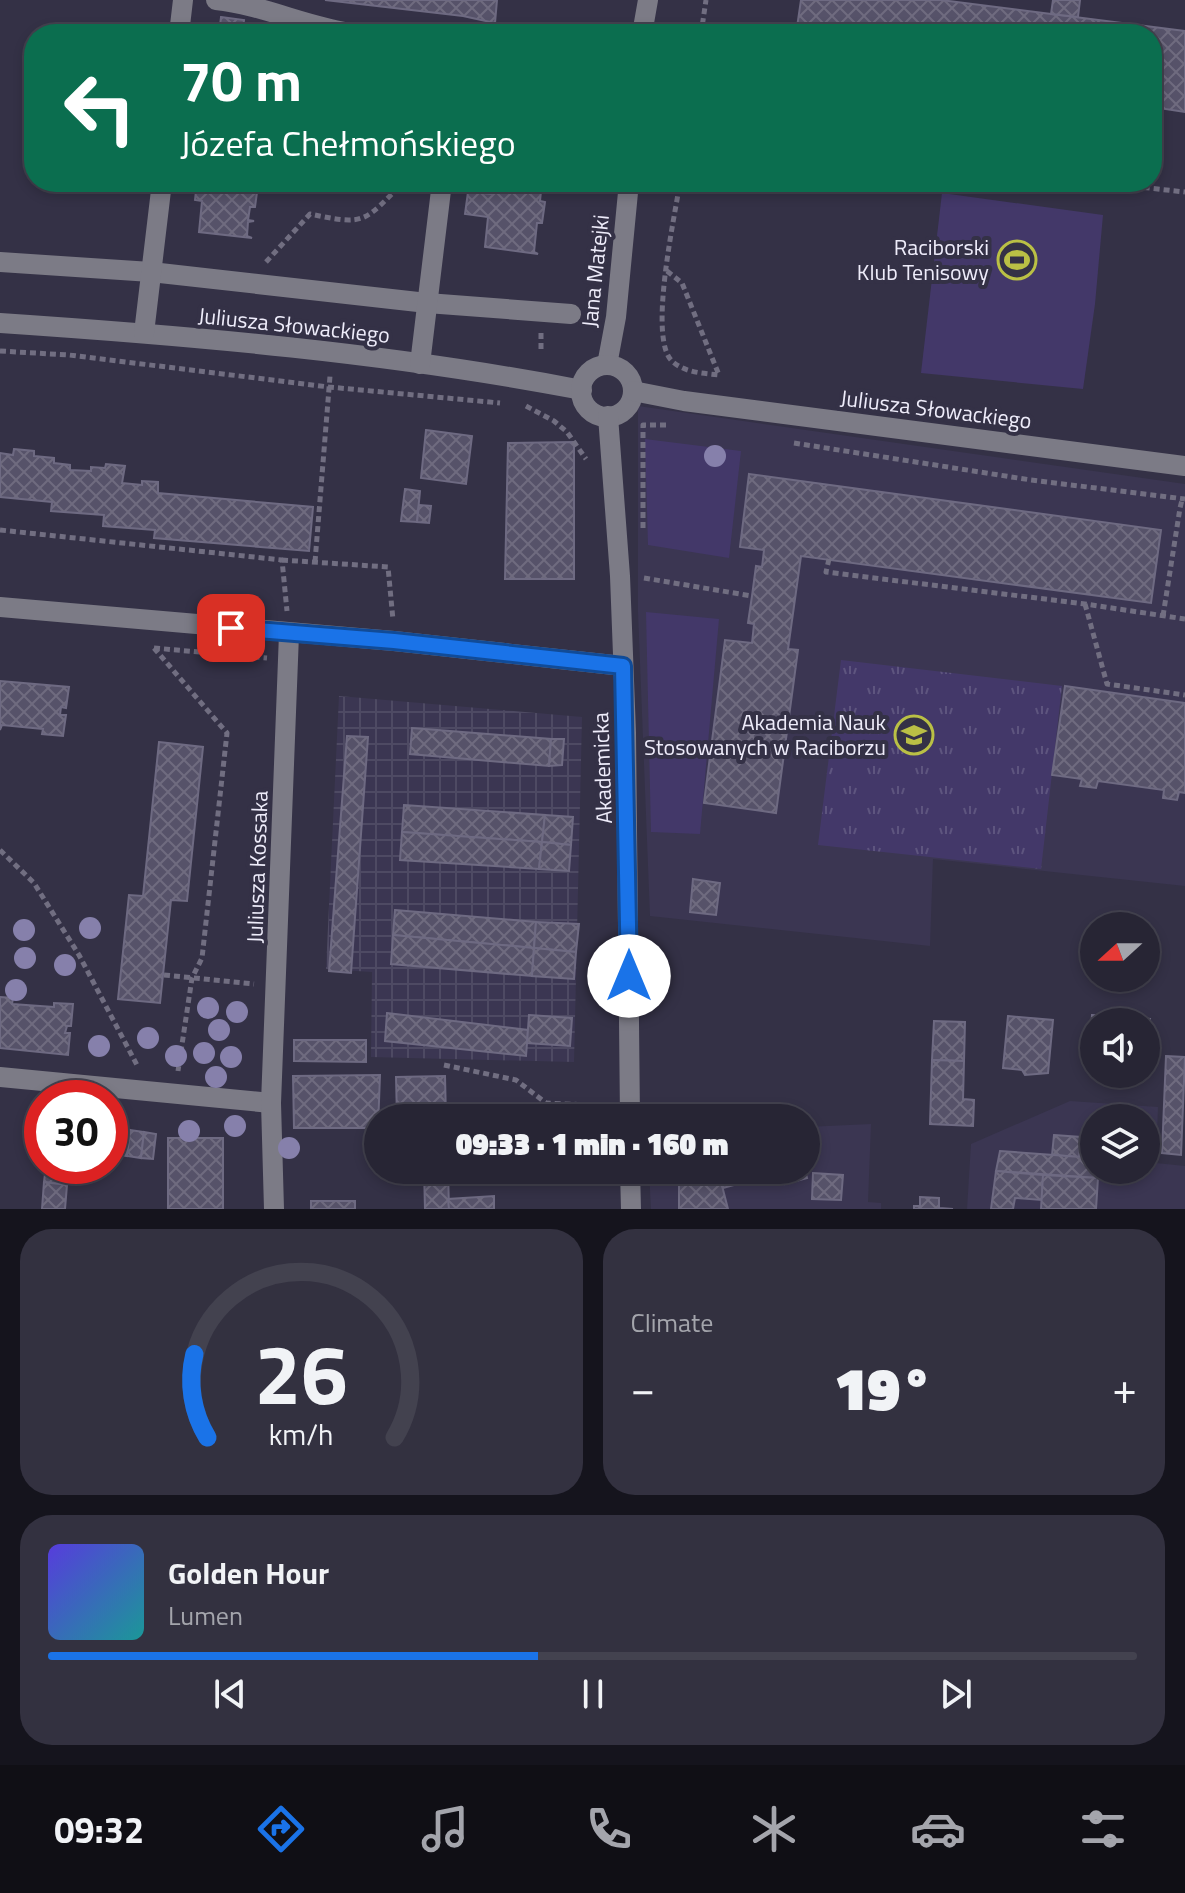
<!DOCTYPE html>
<html lang="en">
<head>
<meta charset="utf-8">
<style>
	:root { --surface:#272534; --page:#333140; --text:#f1f3f6; --muted:#a4a5ac; --line:#43424f; --accent:#1a73e8 }
	body { margin:0; font-family:"Titillium Web",sans-serif; background:var(--page); color:var(--text); height:100vh; display:flex; flex-direction:column; font-size:30px; white-space:nowrap }
	* { box-sizing:border-box; margin:0 }
	p { font-size:26px; color:var(--muted) }
	.icon { flex:none; width:44px; height:44px; fill:none; stroke:currentColor; stroke-width:2; stroke-linecap:round; stroke-linejoin:round }
	.map { position:relative; height:1209px; overflow:hidden }
	.details { display:flex; flex-direction:column; gap:20px; padding:20px; background:#15141d; flex:1 }
	.details>* { flex:none }
	.top-card { position:absolute; left:24px; top:24px; width:1138px; height:168px; border-radius:32px; box-shadow:0 4px 12px #0003,0 0 0 2px var(--line); background:#0b6e4f; color:#fff; overflow:hidden }
	.needle { width:52px; rotate:249deg }
	.fabs { position:absolute; left:1080px; top:912px; display:grid; gap:16px }
	.fabs a { display:grid; place-items:center; width:80px; height:80px; border-radius:50%; background:var(--surface); box-shadow:0 4px 12px #0003,0 0 0 2px var(--line); font-size:40px }
	.speed { position:absolute; left:24px; top:1080px; display:flex; gap:16px; font-size:40px; font-weight:700; text-align:center }
	.speed>* { display:grid; place-content:center; width:104px; height:104px; border-radius:50%; background:var(--surface); box-shadow:0 4px 12px #0003,0 0 0 2px var(--line); line-height:1 }
	.speed .limit { border:12px solid #d22; background:#fff; color:#111 }
	.pin { position:absolute; display:grid; place-items:center; width:68px; height:68px; color:#fff; margin:-34px; border-radius:16px; box-shadow:0 4px 12px #0006 }
	.me { position:absolute; width:88px; margin:-44px; rotate:0deg; stroke-linejoin:round; filter:drop-shadow(0 0 6px #0008) }
	.turn { display:flex; align-items:center; gap:28px; height:168px; padding:0 24px; font-size:36px }
	.turn .icon { width:104px; height:104px; stroke-width:2.5 }
	.turn b { display:block; font-size:56px; line-height:68px }
	.big { font-size:60px; font-weight:800; line-height:1.1 }
	.details .widget { flex:1; display:flex; flex-direction:column; justify-content:center; gap:12px; min-width:0; padding:0 28px; border-radius:32px; background:var(--page) }
	.details .dial { align-items:center; gap:0 }
	.dial svg { height:208px; overflow:visible; fill:none; stroke:var(--line); stroke-width:7; stroke-linecap:round; text-anchor:middle }
	.dial text { fill:var(--text); stroke:none }
	.song { display:flex; align-items:center; gap:24px }
	.cover { width:96px; height:96px; border-radius:12px; background:linear-gradient(135deg,hsl(250 70% 55%),hsl(180 70% 35%)) }
	.played { height:8px; border-radius:4px; background:linear-gradient(90deg,var(--accent) 45%,var(--line) 45%) }
	.keys { display:flex; justify-content:space-around; direction:ltr }
	.heat { display:flex; justify-content:space-between; align-items:center; font-size:44px; direction:ltr }
	.details .tiles { flex:1; display:grid; gap:20px; grid-template-columns:1fr 1fr }
	.widget:last-child { grid-column:span 2 }
	.trip { position:absolute; left:364px; top:1104px; width:456px; height:80px; border-radius:40px; background:var(--surface); box-shadow:0 4px 12px #0003,0 0 0 2px var(--line); font-weight:800; line-height:80px; text-align:center }
	.tab-bar { display:flex; height:128px; justify-content:space-around; align-items:center; background:#100f15; color:var(--muted) }
	.tab-bar .icon { width:56px; height:56px }
	.tab-bar .active { color:var(--accent) }
	.tab-bar b { font-size:36px; color:var(--text) }
	.map>svg:first-child { display:block }
</style>
</head>
<body>
<div class="map">
<svg width="1185" height="1209" viewBox="0 0 1185 1209">
	<defs>
		<pattern id="industrial-grid" width="8" height="8" patternUnits="userSpaceOnUse" patternTransform="scale(2)"><rect width="8" height="8" fill="#3b3652"/><path d="M0 4h8M4 0v8" fill="none" stroke="#4e4a63"/></pattern>
		<pattern id="park-tufts" width="24" height="20" patternUnits="userSpaceOnUse" patternTransform="scale(2)"><rect width="24" height="20" fill="#433869"/><path d="M3 7l-1-3M5 7V3M7 7l1-3M15 17l-1-3M17 17v-4M19 17l1-3" fill="none" stroke="#5e557f"/></pattern>
		<pattern id="building-cross-hatch" width="8" height="8" patternUnits="userSpaceOnUse" patternTransform="scale(2)"><rect width="8" height="8" fill="#565269"/><path d="M0 0l8 8M0 8l8-8" fill="none" stroke="#6f6b7f"/></pattern>
	</defs>
	<rect width="100%" height="100%" fill="#343146"/>
	<g fill="#3b3652" fill-rule="evenodd">
		<polygon points="638,406 1185,484 1185,886 933,859 930,946 650,916 638,612"/>
		<path d="M1070 1101 1158 1107 1156 1163 1185 1166V1209H967L971 1144ZM1094 1118H1146V1170H1094Z"/>
		<polygon points="871,1124 868,1202 881,1203 881,1209 651,1209 649,1170 806,1170 806,1127"/>
	</g>
	<polygon fill="url(#industrial-grid)" points="339,696 582,717 574,1062 371,1057 372,972 326,969"/>
	<g fill="#433869">
		<polygon points="942,193 1103,215 1095,304 1083,389 921,373"/>
		<polygon points="645,439 741,451 729,558 648,545"/>
		<polygon points="646,612 719,619 700,834 651,832"/>
	</g>
	<polygon fill="url(#park-tufts)" points="841,660 1062,686 1041,869 818,845"/>
	<g fill="url(#building-cross-hatch)" stroke="#6e6a82" stroke-width="2">
		<polygon points="325,0 497,0 495,23 463,16"/>
		<polygon points="801,0 941,0 1185,31 1185,112 1152,107 1152,34 796,34"/>
		<polygon points="1053,0 1080,0 1078,17 1051,14"/>
		<polygon points="221,17 244,20 242,34 219,34"/>
		<polygon points="197,182 252,182 252,185 258,185 255,207 250,207 248,220 254,221 248,222 247,236 252,238 199,232 202,201 195,200"/>
		<polygon points="493,182 542,182 540,201 545,202 542,223 537,223 534,252 538,254 485,247 488,217 465,214 468,192 491,194"/>
		<polygon points="426,430 472,436 466,484 421,478"/>
		<polygon points="574,442 574,579 505,579 508,443"/>
		<polygon points="14,449 34,451 34,456 54,458 54,463 70,465 70,470 91,471 91,467 105,468 106,464 125,466 122,483 142,485 142,481 158,482 158,493 313,507 309,551 154,538 155,530 103,526 104,515 51,511 52,502 0,497 0,453 13,455"/>
		<polygon points="749,474 1161,530 1151,603 801,556 788,649 798,650 776,813 704,803 725,640 752,643 754,624 748,623 752,596 756,566 762,567 764,550 740,547"/>
		<polygon points="405,489 420,491 417,522 401,521"/>
		<polygon points="419,505 431,506 429,523 417,522"/>
		<polygon points="0,681 69,687 66,708 61,707 60,715 66,715 63,736 42,734 43,729 2,725 0,730"/>
		<polygon points="1065,686 1185,703 1185,793 1179,792 1177,800 1163,798 1164,790 1098,781 1096,788 1080,786 1082,779 1052,775"/>
		<polygon points="412,728 551,739 549,766 410,754"/>
		<polygon points="347,736 368,737 351,973 329,971"/>
		<polygon points="551,739 564,739 562,765 549,766"/>
		<polygon points="159,742 203,747 187,901 171,900 160,1003 118,999 129,895 143,896"/>
		<polygon points="404,805 545,815 542,842 402,832"/>
		<polygon points="545,815 573,817 571,845 542,842"/>
		<polygon points="402,832 542,842 539,869 400,860"/>
		<polygon points="542,842 571,845 569,871 539,869"/>
		<polygon points="693,879 720,883 716,915 690,912"/>
		<polygon points="395,910 536,922 534,948 393,935"/>
		<polygon points="536,922 579,924 576,952 534,948"/>
		<polygon points="393,935 534,948 532,976 391,964"/>
		<polygon points="534,948 576,952 574,979 532,976"/>
		<polygon points="0,997 13,998 12,1004 54,1007 54,1003 73,1004 71,1026 67,1026 65,1033 70,1033 68,1055 0,1048"/>
		<polygon points="387,1013 528,1030 526,1056 385,1041"/>
		<polygon points="529,1015 572,1018 570,1046 527,1043"/>
		<polygon points="1092,1015 1150,1019 1147,1059 1146,1022 1094,1022 1094,1055 1089,1054"/>
		<polygon points="1008,1016 1053,1020 1048,1073 1025,1075 1022,1070 1003,1068"/>
		<polygon points="934,1021 965,1022 964,1061 932,1060"/>
		<polygon points="294,1040 366,1040 366,1062 294,1061"/>
		<polygon points="1166,1056 1185,1057 1181,1155 1162,1153"/>
		<polygon points="932,1060 964,1061 963,1099 974,1100 973,1126 930,1124"/>
		<polygon points="380,1075 378,1128 294,1128 293,1076"/>
		<polygon points="445,1076 446,1118 397,1118 396,1077"/>
		<polygon points="110,1125 117,1126 113,1167 103,1166 110,1166"/>
		<polygon points="116,1129 130,1130 127,1156 114,1154"/>
		<polygon points="130,1130 144,1132 141,1158 127,1156"/>
		<polygon points="144,1132 156,1134 153,1159 141,1158"/>
		<polygon points="1054,1135 1081,1137 1079,1157 1052,1155"/>
		<rect x="168" y="1138" width="55" height="71"/>
		<polygon points="1000,1151 1094,1158 1094,1170 1098,1170 1098,1178 996,1171"/>
		<polygon points="46,1166 69,1166 67,1185 44,1182"/>
		<polygon points="424,1170 448,1170 449,1209 425,1209"/>
		<rect x="448" y="1170" width="21" height="7"/>
		<polygon points="679,1170 718,1170 728,1209 679,1209"/>
		<polygon points="718,1170 788,1170 723,1188"/>
		<polygon points="788,1170 805,1170 807,1178 785,1184 781,1172"/>
		<polygon points="996,1171 1043,1175 1042,1200 1015,1198 1013,1209 991,1209"/>
		<polygon points="813,1173 843,1175 841,1200 812,1199"/>
		<polygon points="1043,1175 1098,1178 1096,1209 1041,1209"/>
		<polygon points="44,1182 67,1185 65,1209 42,1209"/>
		<polygon points="494,1196 494,1209 449,1209 448,1199"/>
		<polygon points="920,1197 939,1198 939,1208 953,1209 914,1209 914,1206 920,1206"/>
		<rect x="311" y="1201" width="44" height="8"/>
	</g>
	<g fill="none" stroke-linecap="round" stroke-linejoin="round">
		<g stroke="#716e81" stroke-width="5" stroke-dasharray="6 4" stroke-linecap="butt">
			<polyline points="701,34 706,0"/>
			<polyline points="1094,182 1185,192"/>
			<path d="M266 262 310 214C367 226 363 222 404 182"/>
			<path d="M667 271 682 283 719 375C703 373 686 373 673 362 647 341 675 216 680 182"/>
			<polyline points="541,333 541,353"/>
			<polyline points="0,351 69,355 329,387 500,403"/>
			<polyline points="526,406 554,421 567,432 586,459"/>
			<polyline points="794,443 1031,480 1185,499"/>
			<polyline points="643,528 643,425 669,425"/>
			<polyline points="0,530 282,560 287,611"/>
			<polyline points="829,559 826,572 1085,604 1185,619"/>
			<polyline points="282,560 388,567 393,620"/>
			<polyline points="315,562 330,376"/>
			<polyline points="644,578 752,596"/>
			<polyline points="1085,604 1107,684 1185,695"/>
			<polyline points="1163,616 1180,508 1182,500 1184,500"/>
			<polyline points="154,648 227,733 202,958 192,978 178,1071"/>
			<polyline points="154,648 267,658"/>
			<polyline points="0,850 34,883 79,955 138,1067"/>
			<polyline points="164,975 254,984"/>
			<polyline points="444,1065 516,1080 546,1103 609,1106"/>
		</g>
		<g stroke="#7c7b86" stroke-width="20">
			<path d="M216 0C264 5 308 28 357 34"/>
			<polyline points="179,34 183,0"/>
			<polyline points="642,34 648,0"/>
			<polyline points="0,262 151,272 427,303 571,314"/>
			<path d="M0 323C194 336 390 353 582 390"/>
			<polyline points="144,333 162,182"/>
			<polyline points="420,364 442,182"/>
			<polyline points="607,365 616,317 629,182"/>
			<circle cx="607" cy="391" r="26"/>
			<polyline points="633,391 684,401 1185,466"/>
			<polyline points="608,416 620,576 626,733 630,1118"/>
			<polyline points="0,607 394,641 623,666"/>
			<polyline points="0,1077 271,1103"/>
			<polyline points="630,1170 631,1209"/>
			<polyline points="274,1209 271,1103 289,634"/>
		</g>
	</g>
	<g fill="#8680ab">
		<circle cx="715" cy="456" r="11"/>
		<circle cx="90" cy="928" r="11"/>
		<circle cx="24" cy="930" r="11"/>
		<circle cx="25" cy="958" r="11"/>
		<circle cx="65" cy="965" r="11"/>
		<circle cx="16" cy="990" r="11"/>
		<circle cx="208" cy="1008" r="11"/>
		<circle cx="237" cy="1012" r="11"/>
		<circle cx="219" cy="1030" r="11"/>
		<circle cx="148" cy="1038" r="11"/>
		<circle cx="99" cy="1046" r="11"/>
		<circle cx="204" cy="1053" r="11"/>
		<circle cx="176" cy="1056" r="11"/>
		<circle cx="231" cy="1057" r="11"/>
		<circle cx="216" cy="1077" r="11"/>
		<circle cx="235" cy="1126" r="11"/>
		<circle cx="189" cy="1131" r="11"/>
		<circle cx="289" cy="1148" r="11"/>
	</g>
	<g fill="none" stroke-linecap="round" stroke-linejoin="round">
		<defs>
			<polyline id="route" points="231,628 394,641 623,666 629,976"/>
		</defs>
		<use href="#route" stroke="#114b97" stroke-width="20"/>
		<use href="#route" stroke="#1a73e8" stroke-width="14"/>
	</g>
	<defs>
		<symbol id="stadium-ring" viewBox="-11 -11 22 22"><circle r="9.5" fill="#343146" stroke="#bac045" stroke-width="1.5"/><path d="M0-5a6.5 5 0 1 0 0 10a6.5 5 0 1 0 0-10ZM-3.5-1.8h7v3.6h-7Z" fill="#bac045"/></symbol>
		<symbol id="university-ring" viewBox="-11 -11 22 22"><circle r="9.5" fill="#343146" stroke="#bac045" stroke-width="1.5"/><path d="M0-5L7-2L0 1L-7-2ZM-4 1L0 2.5L4 1V4Q0 6-4 4Z" fill="#bac045"/></symbol>
	</defs>
	<g fill-rule="evenodd">
		<use href="#stadium-ring" x="995" y="238" width="44" height="44"/>
		<use href="#university-ring" x="892" y="713" width="44" height="44"/>
	</g>
	<g text-anchor="middle" stroke-width="8" stroke-linejoin="round" paint-order="stroke">
		<g font-size="22" fill="#eeecfa" stroke="#343146" text-anchor="end">
			<text x="989" y="255">Raciborski<tspan x="989" dy="25">Klub Tenisowy</tspan></text>
			<text x="886" y="730">Akademia Nauk<tspan x="886" dy="25">Stosowanych w Raciborzu</tspan></text>
		</g>
		<g font-size="22" fill="#eeecfa" stroke="#343146">
			<text transform="translate(595 271) rotate(-84)" y="8">Jana Matejki</text>
			<text transform="translate(294 325) rotate(6)" y="8">Juliusza Słowackiego</text>
			<text transform="translate(936 409) rotate(7)" y="8">Juliusza Słowackiego</text>
			<text transform="translate(602 768) rotate(-92)" y="8">Akademicka</text>
			<text transform="translate(257 867) rotate(-88)" y="8">Juliusza Kossaka</text>
		</g>
	</g>
</svg>
<div class="fabs">
<a><svg class="needle" viewBox="-14 -14 28 28"><path d="M0-13l5 13h-10z" fill="#e53935"/><path d="M0 13l5-13h-10z" fill="#a4a5ac"/></svg></a>
<a><svg class="icon" aria-label="sound" viewBox="0 0 24 24"><path d="M4 9h4l5-4v14l-5-4H4zM17 9q2 3 0 6"/></svg></a>
<a><svg class="icon" aria-label="layers" viewBox="0 0 24 24"><path d="M12 4l9 5-9 5-9-5zM3 14l9 5 9-5"/></svg></a>
</div>
<div class="speed"><div class="limit">30</div></div>
<div class="pin" style="left:231px;top:628px;background:#d93025"><svg class="icon" aria-label="arrive" viewBox="0 0 24 24"><path d="M6 21V4h12l-3 4 3 4H6"/></svg></div>
<svg class="me" style="left:629px;top:976px" viewBox="-20 -20 40 40"><circle r="19" fill="#fff"/><path d="M0-13L10 11 0 6-10 11z" fill="#1a73e8"/></svg>
<div class="trip">09:33 · 1 min · 160 m</div>
<div class="top-card">
<div class="turn"><svg class="icon" aria-label="left" viewBox="0 0 24 24"><path d="M17 20v-9H6M10 6l-5 5 5 5"/></svg><div><b>70 m</b>Józefa Chełmońskiego</div></div>
</div>
</div>
<section class="details">
<div class="tiles">
<div class="widget dial"><svg viewBox="0 0 100 80">
<path d="M14 69A42 42 0 1 1 86 69"/>
<path d="M14 69A42 42 0 0 1 9 37" stroke="#1a73e8"/>
<text x="50" y="56" font-size="32" font-weight="700">26</text>
<text x="50" y="72" font-size="11">km/h</text>
</svg></div>
<div class="widget"><p>Climate</p>
<div class="heat"><a>−</a><b class="big">19°</b><a>+</a></div>
</div>
<div class="widget">
<div class="song"><i class="cover"></i><div><b>Golden Hour</b><p>Lumen</p></div></div>
<div class="played"></div>
<div class="keys"><svg class="icon" aria-label="previous" viewBox="0 0 24 24"><path d="M18 5L8 12l10 7zM5 5v14"/></svg><svg class="icon" aria-label="pause" viewBox="0 0 24 24"><path d="M8 5v14M16 5v14"/></svg><svg class="icon" aria-label="next" viewBox="0 0 24 24"><path d="M6 5l10 7-10 7zM19 5v14"/></svg></div>
</div>
</div>
</section>
<nav class="tab-bar">
<b>09:32</b>
<svg class="icon active" aria-label="directions" viewBox="0 0 24 24"><path d="M12 3l9 9-9 9-9-9zM9 14v-3h6M13 9l2 2-2 2"/></svg>
<svg class="icon" aria-label="music" viewBox="0 0 24 24"><path d="M9 18V5l10-2v13"/><circle cx="6" cy="18" r="3"/><circle cx="16" cy="16" r="3"/></svg>
<svg class="icon" aria-label="phone" viewBox="0 0 24 24"><path d="M5 4h4l2 5-3 2q2 4 5 5l2-3 5 2v4C11 20 4 13 5 4z"/></svg>
<svg class="icon" aria-label="climate" viewBox="0 0 24 24"><path d="M12 3v18M4 7l16 10M4 17L20 7"/></svg>
<svg class="icon" aria-label="car" viewBox="0 0 24 24"><path d="M5 17H2v-5l4-1 3-4h7l3 4 3 1v5h-3M9 17h6M6 11h13"/><circle cx="7" cy="17" r="2"/><circle cx="17" cy="17" r="2"/></svg>
<svg class="icon" aria-label="filters" viewBox="0 0 24 24"><path d="M4 7h16M4 17h16"/><circle cx="9" cy="7" r="2"/><circle cx="15" cy="17" r="2"/></svg>
</nav>
</body>
</html>
